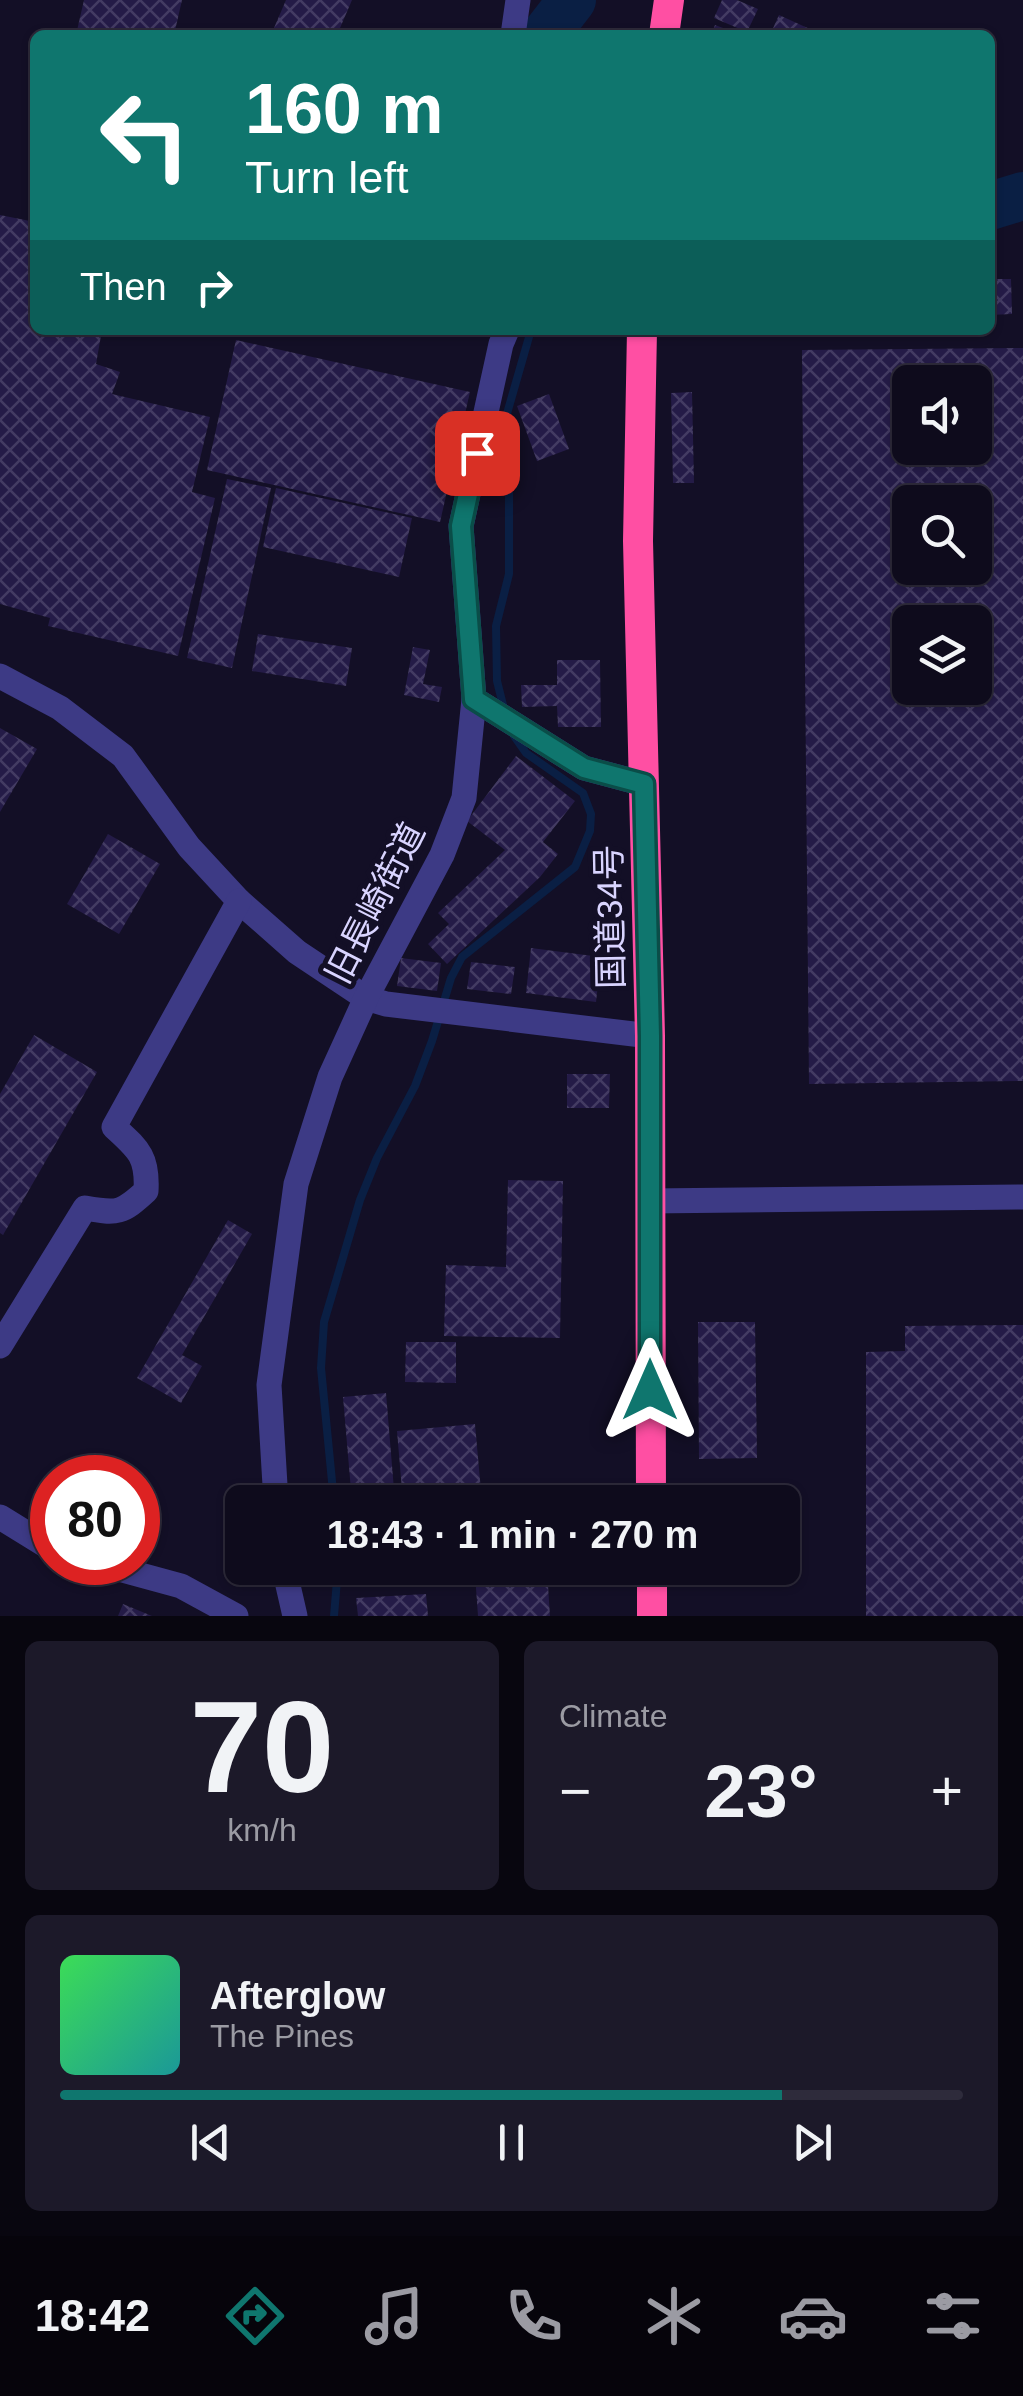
<!DOCTYPE html>
<html lang="en">
<head>
<meta charset="utf-8">
<style>
	:root { --surface:#0e0b1c; --page:#1c1929; --text:#f1f3f6; --muted:#9b9ba3; --line:#2e2b3b; --accent:#0f766e }
	body { margin:0; font-family:Helvetica,"Noto Sans JP",sans-serif; background:var(--page); color:var(--text); height:100vh; display:flex; flex-direction:column; font-size:38px; white-space:nowrap }
	* { box-sizing:border-box; margin:0 }
	p { font-size:32px; color:var(--muted) }
	.icon { flex:none; width:55px; height:55px; fill:none; stroke:currentColor; stroke-width:2; stroke-linecap:round; stroke-linejoin:round }
	.map { position:relative; height:1616px; overflow:hidden }
	.drawer { display:flex; flex-direction:column; gap:25px; padding:25px; background:#08060f; flex:1 }
	.drawer>* { flex:none }
	.hud { position:absolute; left:30px; top:30px; width:965px; height:305px; border-radius:15px; box-shadow:0 2px 8px #0004,0 0 0 2px var(--line); background:#0f766e; color:#fff; overflow:hidden }
	.controls { position:absolute; left:892px; top:365px; display:grid; gap:20px }
	.controls a { display:grid; place-items:center; width:100px; height:100px; border-radius:15px; background:var(--surface); box-shadow:0 2px 8px #0004,0 0 0 2px var(--line); font-size:50px }
	.speed { position:absolute; left:30px; top:1455px; display:flex; gap:20px; font-size:50px; font-weight:700; text-align:center }
	.speed>* { display:grid; place-content:center; width:130px; height:130px; border-radius:50%; background:var(--surface); box-shadow:0 2px 8px #0004,0 0 0 2px var(--line); line-height:1 }
	.speed .limit { border:15px solid #d22; background:#fff; color:#111 }
	.pin { position:absolute; display:grid; place-items:center; width:85px; height:85px; color:#fff; margin:-42px; border-radius:20px; box-shadow:0 5px 15px #0006 }
	.me { position:absolute; width:110px; margin:-55px; rotate:0deg; stroke-linejoin:round; filter:drop-shadow(0 0 8px #0008) }
	.turn { display:flex; align-items:center; gap:35px; height:210px; padding:0 50px; font-size:45px }
	.turn .icon { width:130px; height:130px; stroke-width:2.5 }
	.turn b { display:block; font-size:70px; line-height:85px }
	.then { display:flex; align-items:center; height:95px; padding:0 50px; background:#0003; gap:20px; font-size:38px }
	.big { font-size:75px; font-weight:700; line-height:1.1 }
	.drawer .tile { flex:1; display:flex; flex-direction:column; justify-content:center; gap:15px; min-width:0; padding:0 35px; border-radius:15px; background:var(--page) }
	.drawer .dial { align-items:center; gap:0 }
	.dial b { font-size:130px; line-height:1 }
	.song { display:flex; align-items:center; gap:30px }
	.cover { width:120px; height:120px; border-radius:15px; background:linear-gradient(135deg,hsl(130 70% 55%),hsl(180 70% 35%)) }
	.played { height:10px; border-radius:5px; background:linear-gradient(90deg,var(--accent) 80%,var(--line) 80%) }
	.keys { display:flex; justify-content:space-around; direction:ltr }
	.heat { display:flex; justify-content:space-between; align-items:center; font-size:55px; direction:ltr }
	.drawer .tiles { flex:1; display:grid; gap:25px; grid-template-columns:1fr 1fr }
	.tile:last-child { grid-column:span 2 }
	.trip { position:absolute; left:225px; top:1485px; width:575px; height:100px; border-radius:15px; background:var(--surface); box-shadow:0 2px 8px #0004,0 0 0 2px var(--line); font-weight:700; line-height:100px; text-align:center }
	.dock { display:flex; height:160px; justify-content:space-around; align-items:center; background:#06040b; color:var(--muted) }
	.dock .icon { width:70px; height:70px }
	.dock .on { color:var(--accent) }
	.dock b { font-size:45px; color:var(--text) }
	.map>svg:first-child { display:block }
</style>
</head>
<body>
<div class="map">
<svg width="1023" height="1616" viewBox="0 0 1023 1616">
	<defs>
		<pattern id="building-cross-hatch" width="8" height="8" patternUnits="userSpaceOnUse" patternTransform="scale(2.5)"><rect width="8" height="8" fill="#241b47"/><path d="M0 0l8 8M0 8l8-8" fill="none" stroke="#433b63"/></pattern>
	</defs>
	<rect width="100%" height="100%" fill="#130f26"/>
	<g fill="none" stroke-linecap="round" stroke-linejoin="round">
		<g stroke="#0a1f44" stroke-width="8">
			<polyline points="504,709 497,681 496,626 509,574 509,491 504,424 531,330"/>
			<polyline points="334,1502 321,1368 324,1322 360,1200 377,1158 415,1086 432,1041 451,978 462,957 575,867 590,831 591,814 583,793 526,753 514,736"/>
			<polyline points="334,1616 338,1568"/>
		</g>
		<g stroke="#0a1f44" stroke-width="48">
			<polyline points="545,35 572,0"/>
			<polyline points="990,206 1023,196"/>
		</g>
	</g>
	<g fill="url(#building-cross-hatch)" fill-rule="evenodd">
		<polygon points="84,0 182,0 174,35 76,35"/>
		<polygon points="286,0 352,0 337,35 271,35"/>
		<polygon points="722,0 737,0 758,9 747,32 714,18"/>
		<polygon points="779,15 812,30 810,35 770,35"/>
		<polygon points="715,25 742,35 711,35"/>
		<polygon points="0,215 35,222 35,330 102,330 96,364 120,372 112,394 210,417 192,492 215,498 178,656 48,626 50,618 0,604"/>
		<polygon points="990,279 1011,279 1012,314 990,315"/>
		<polygon points="236,340 470,392 440,522 207,470"/>
		<path d="M1023 348V1081L809 1084 802 350ZM910 382H975V448H910ZM910 502H975V568H910ZM910 622H975V688H910Z"/>
		<polygon points="692,392 694,483 673,483 671,393"/>
		<polygon points="549,394 569,449 537,461 517,406"/>
		<polygon points="227,479 271,488 232,668 187,658"/>
		<polygon points="276,488 412,518 399,577 263,547"/>
		<polygon points="258,634 352,648 346,686 252,671"/>
		<polygon points="413,647 430,650 423,684 442,687 439,702 404,695"/>
		<polygon points="557,660 600,660 601,727 558,727 557,706 522,707 521,685 557,685"/>
		<polygon points="0,728 37,749 0,812"/>
		<polygon points="516,756 575,801 543,842 558,854 540,877 447,964 428,944 449,924 438,913 505,850 467,821"/>
		<polygon points="108,834 160,864 119,934 67,904"/>
		<polygon points="531,948 601,957 596,1002 526,993"/>
		<polygon points="401,958 441,963 437,991 397,986"/>
		<polygon points="471,962 515,967 511,994 467,989"/>
		<polygon points="34,1035 97,1072 3,1235 0,1233 0,1094"/>
		<polygon points="567,1074 610,1074 609,1108 567,1108"/>
		<polygon points="508,1180 563,1181 560,1338 444,1336 446,1265 506,1267"/>
		<polygon points="228,1220 252,1234 182,1355 202,1366 181,1403 137,1378"/>
		<polygon points="698,1322 755,1322 757,1458 699,1459"/>
		<polygon points="1023,1325 1023,1616 866,1616 866,1352 905,1351 905,1326"/>
		<polygon points="406,1342 456,1342 456,1383 405,1382"/>
		<polygon points="386,1393 395,1502 352,1502 343,1397"/>
		<polygon points="475,1424 482,1502 403,1502 397,1431"/>
		<polygon points="547,1570 550,1616 478,1616 475,1574"/>
		<polygon points="426,1594 428,1616 358,1616 356,1598"/>
		<polygon points="123,1604 152,1616 118,1616"/>
	</g>
	<g fill="none" stroke-linecap="round" stroke-linejoin="round">
		<g stroke="#3d3a85" stroke-width="25">
			<polyline points="513,35 518,0"/>
			<polyline points="0,676 60,708 123,756 189,847 239,901 297,952 366,998 386,1004 650,1036"/>
			<polyline points="474,699 584,768 644,784"/>
			<polyline points="649,1201 1023,1197"/>
			<path d="M0 1346 85 1208C118 1214 122 1213 146 1191 148 1156 138 1149 114 1127L239 901"/>
			<polyline points="276,1502 269,1385 296,1184 330,1077 366,998 442,855 464,798 474,699 461,526 501,344 507,330"/>
			<polyline points="0,1517 52,1549"/>
			<polyline points="93,1562 181,1586 236,1616"/>
			<polyline points="284,1568 295,1616"/>
		</g>
		<g stroke="#ff4fa3" stroke-width="30">
			<polyline points="664,35 669,0"/>
			<polyline points="642,330 638,541 650,1036 651,1502"/>
			<polyline points="652,1568 652,1616"/>
		</g>
	</g>
	<g fill="none" stroke-linecap="round" stroke-linejoin="round">
		<defs>
			<polyline id="route" points="477,453 461,526 474,699 584,768 644,784 650,1036 650,1390"/>
		</defs>
		<use href="#route" stroke="#0a4d48" stroke-width="25"/>
		<use href="#route" stroke="#0f766e" stroke-width="18"/>
	</g>
	<g text-anchor="middle" stroke-width="10" stroke-linejoin="round" paint-order="stroke">
		<g font-size="35" fill="#d9d4ff" stroke="#130f26">
			<text transform="translate(375 903) rotate(-63)" y="12">旧長崎街道</text>
			<text transform="translate(610 917) rotate(-91)" y="12">国道34号</text>
		</g>
	</g>
</svg>
<div class="controls">
<a><svg class="icon" aria-label="sound" viewBox="0 0 24 24"><path d="M4 9h4l5-4v14l-5-4H4zM17 9q2 3 0 6"/></svg></a>
<a><svg class="icon" aria-label="search" viewBox="0 0 24 24"><circle cx="10" cy="10" r="6"/><path d="M15 15l6 6"/></svg></a>
<a><svg class="icon" aria-label="layers" viewBox="0 0 24 24"><path d="M12 4l9 5-9 5-9-5zM3 14l9 5 9-5"/></svg></a>
</div>
<div class="speed"><div class="limit">80</div></div>
<div class="pin" style="left:477px;top:453px;background:#d93025"><svg class="icon" aria-label="arrive" viewBox="0 0 24 24"><path d="M6 21V4h12l-3 4 3 4H6"/></svg></div>
<svg class="me" style="left:650px;top:1390px" viewBox="-20 -20 40 40"><path d="M0-17L14 15 0 8-14 15z" fill="#0f766e" stroke="#fff" stroke-width="4"/></svg>
<div class="trip">18:43 · 1 min · 270 m</div>
<div class="hud">
<div class="turn"><svg class="icon" aria-label="left" viewBox="0 0 24 24"><path d="M17 20v-9H6M10 6l-5 5 5 5"/></svg><div><b>160 m</b>Turn left</div></div>
<div class="then">Then<svg class="icon" aria-label="right" viewBox="0 0 24 24"><path d="M7 20v-9h11M14 6l5 5-5 5"/></svg></div>
</div>
</div>
<section class="drawer">
<div class="tiles">
<div class="tile dial"><b>70</b><p>km/h</p></div>
<div class="tile"><p>Climate</p>
<div class="heat"><a>−</a><b class="big">23°</b><a>+</a></div>
</div>
<div class="tile">
<div class="song"><i class="cover"></i><div><b>Afterglow</b><p>The Pines</p></div></div>
<div class="played"></div>
<div class="keys"><svg class="icon" aria-label="previous" viewBox="0 0 24 24"><path d="M18 5L8 12l10 7zM5 5v14"/></svg><svg class="icon" aria-label="pause" viewBox="0 0 24 24"><path d="M8 5v14M16 5v14"/></svg><svg class="icon" aria-label="next" viewBox="0 0 24 24"><path d="M6 5l10 7-10 7zM19 5v14"/></svg></div>
</div>
</div>
</section>
<nav class="dock">
<b>18:42</b>
<svg class="icon on" aria-label="directions" viewBox="0 0 24 24"><path d="M12 3l9 9-9 9-9-9zM9 14v-3h6M13 9l2 2-2 2"/></svg>
<svg class="icon" aria-label="music" viewBox="0 0 24 24"><path d="M9 18V5l10-2v13"/><circle cx="6" cy="18" r="3"/><circle cx="16" cy="16" r="3"/></svg>
<svg class="icon" aria-label="phone" viewBox="0 0 24 24"><path d="M5 4h4l2 5-3 2q2 4 5 5l2-3 5 2v4C11 20 4 13 5 4z"/></svg>
<svg class="icon" aria-label="climate" viewBox="0 0 24 24"><path d="M12 3v18M4 7l16 10M4 17L20 7"/></svg>
<svg class="icon" aria-label="car" viewBox="0 0 24 24"><path d="M5 17H2v-5l4-1 3-4h7l3 4 3 1v5h-3M9 17h6M6 11h13"/><circle cx="7" cy="17" r="2"/><circle cx="17" cy="17" r="2"/></svg>
<svg class="icon" aria-label="filters" viewBox="0 0 24 24"><path d="M4 7h16M4 17h16"/><circle cx="9" cy="7" r="2"/><circle cx="15" cy="17" r="2"/></svg>
</nav>
</body>
</html>
